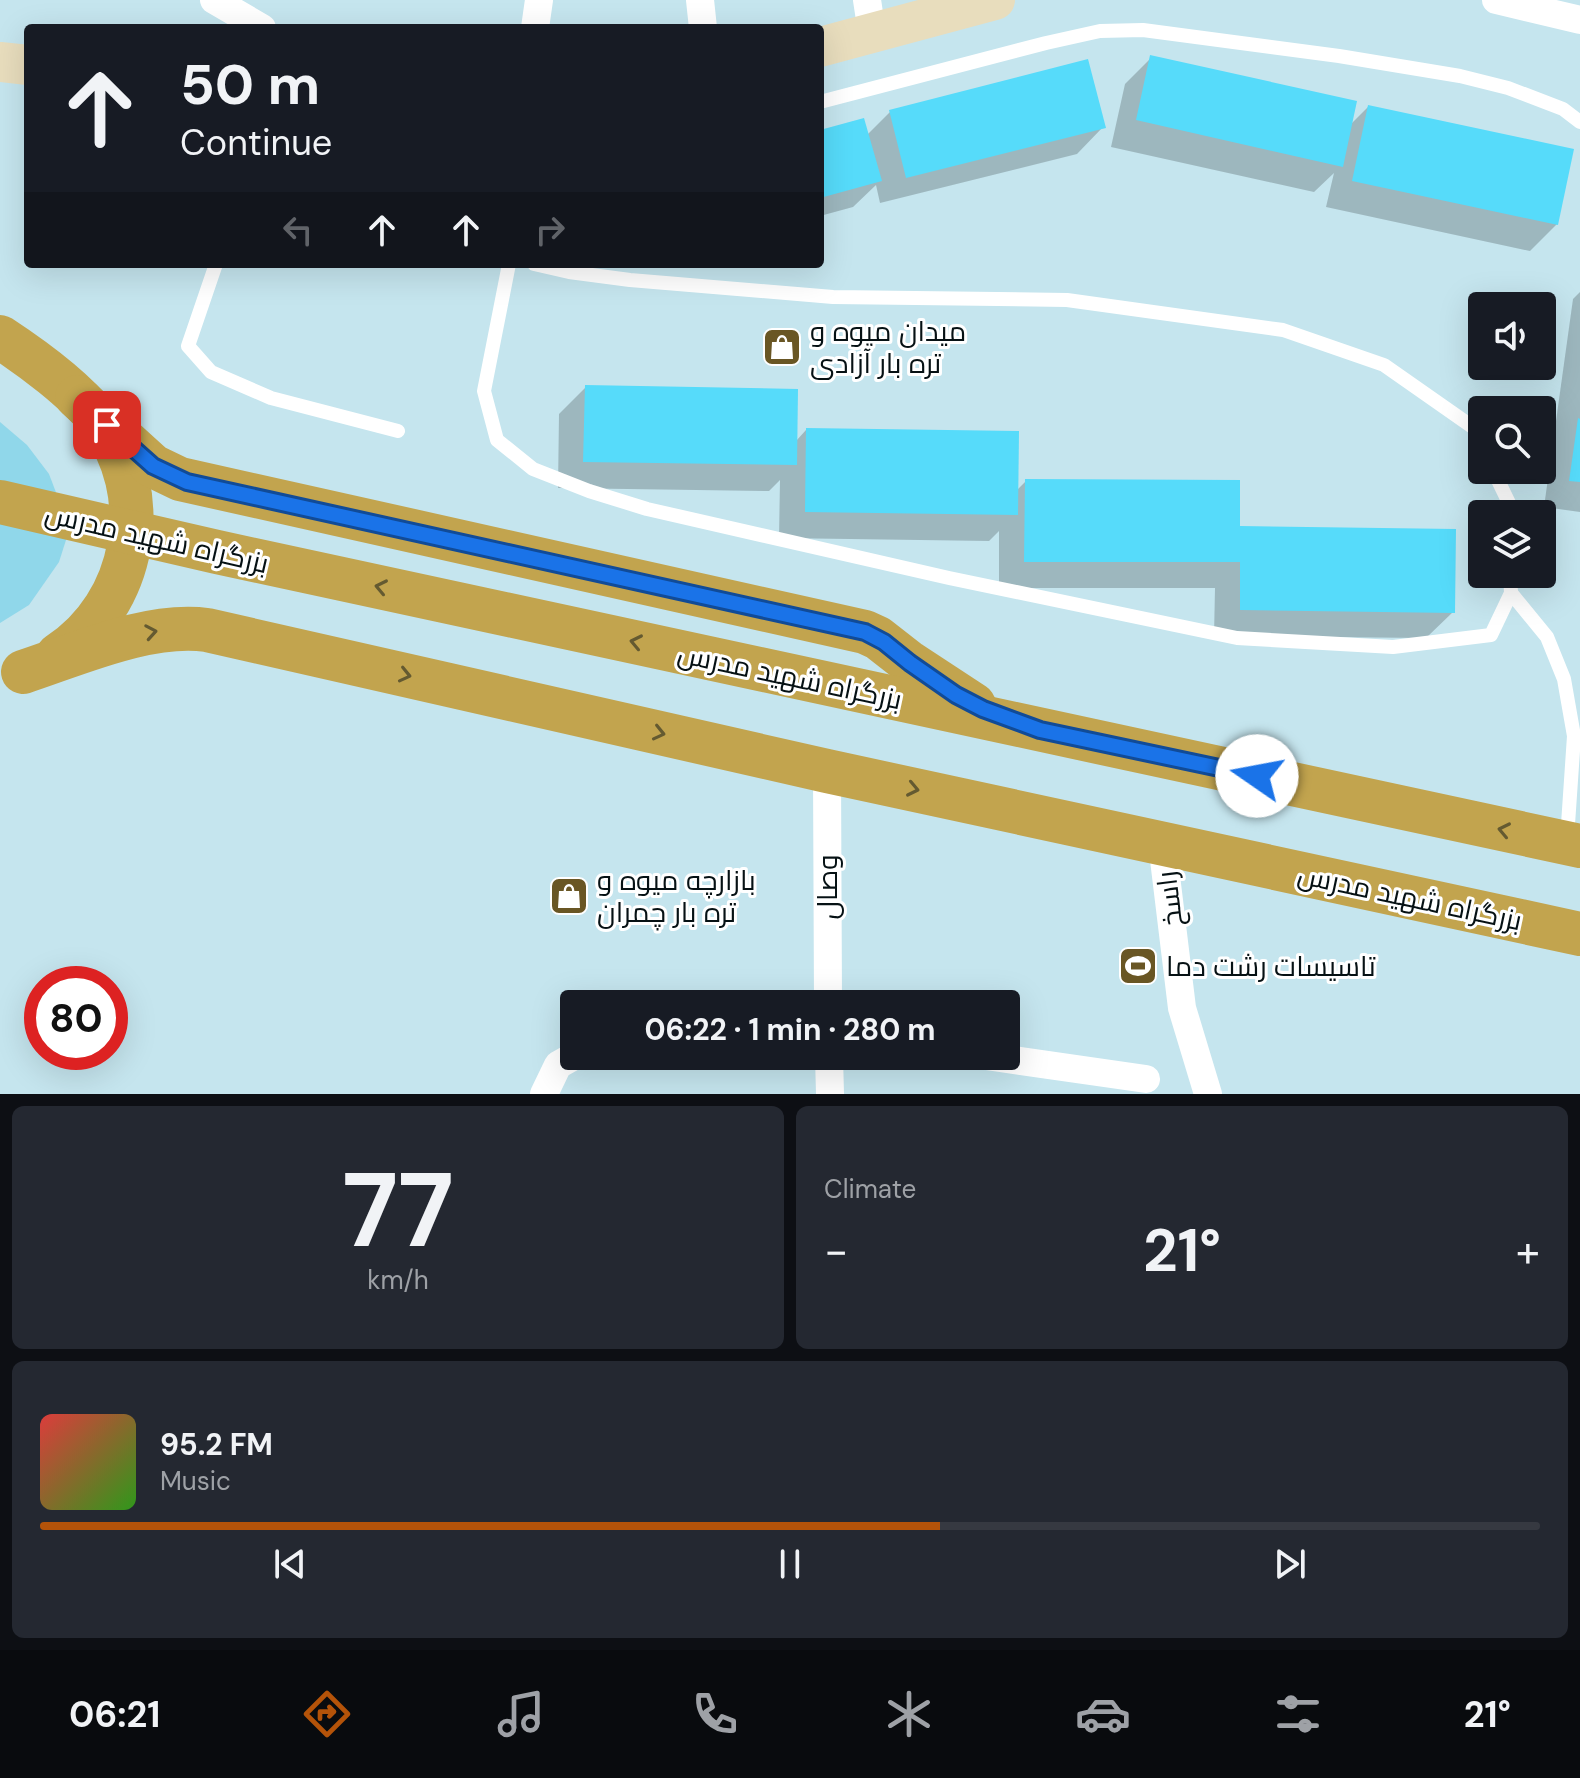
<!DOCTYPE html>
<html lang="en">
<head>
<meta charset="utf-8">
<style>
	:root { --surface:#171b24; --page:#242831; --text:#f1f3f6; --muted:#9ea1a6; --line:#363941; --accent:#b45309 }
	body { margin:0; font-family:"DM Sans",Cairo,sans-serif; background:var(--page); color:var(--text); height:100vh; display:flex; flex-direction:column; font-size:30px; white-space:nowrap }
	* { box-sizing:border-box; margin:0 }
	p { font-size:26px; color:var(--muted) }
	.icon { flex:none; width:44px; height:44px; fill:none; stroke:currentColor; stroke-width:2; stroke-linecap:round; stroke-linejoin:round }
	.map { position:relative; height:1094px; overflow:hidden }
	.sheet { display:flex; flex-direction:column; gap:12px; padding:12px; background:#0d0f14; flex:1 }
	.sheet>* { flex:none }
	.guide { position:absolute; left:24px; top:24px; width:800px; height:244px; border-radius:8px; box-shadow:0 8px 32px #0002; background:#171b24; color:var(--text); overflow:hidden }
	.controls { position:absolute; left:1468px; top:292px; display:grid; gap:16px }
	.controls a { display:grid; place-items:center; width:88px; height:88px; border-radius:8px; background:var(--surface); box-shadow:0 8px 32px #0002; font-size:40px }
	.speed { position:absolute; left:24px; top:966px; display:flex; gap:16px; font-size:40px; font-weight:700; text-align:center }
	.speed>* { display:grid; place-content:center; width:104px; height:104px; border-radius:50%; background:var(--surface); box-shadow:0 8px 32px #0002; line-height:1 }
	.speed .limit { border:12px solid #d22; background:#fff; color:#111 }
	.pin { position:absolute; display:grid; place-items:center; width:68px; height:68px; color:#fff; margin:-34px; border-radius:16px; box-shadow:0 4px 12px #0006 }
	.me { position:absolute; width:88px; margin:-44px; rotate:282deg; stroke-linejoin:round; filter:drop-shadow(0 0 6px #0008) }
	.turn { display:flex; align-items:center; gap:28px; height:168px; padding:0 24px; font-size:36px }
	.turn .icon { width:104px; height:104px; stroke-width:2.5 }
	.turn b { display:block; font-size:56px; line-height:68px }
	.lanes { display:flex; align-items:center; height:76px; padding:0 24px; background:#0003; justify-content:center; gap:40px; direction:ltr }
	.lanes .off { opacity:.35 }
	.big { font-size:60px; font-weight:700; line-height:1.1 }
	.sheet .card { flex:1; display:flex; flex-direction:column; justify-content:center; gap:12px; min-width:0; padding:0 28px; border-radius:12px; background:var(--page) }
	.sheet .dial { align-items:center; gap:0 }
	.dial b { font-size:104px; line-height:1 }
	.song { display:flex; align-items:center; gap:24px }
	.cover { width:96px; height:96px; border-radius:12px; background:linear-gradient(135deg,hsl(0 70% 55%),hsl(110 70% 35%)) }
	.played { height:8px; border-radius:4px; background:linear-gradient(90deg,var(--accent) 60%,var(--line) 60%) }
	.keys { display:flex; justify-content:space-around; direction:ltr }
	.heat { display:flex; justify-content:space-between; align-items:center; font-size:44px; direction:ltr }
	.sheet .tiles { flex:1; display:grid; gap:12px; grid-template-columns:1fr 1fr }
	.card:last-child { grid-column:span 2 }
	.trip { position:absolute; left:560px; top:990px; width:460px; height:80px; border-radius:8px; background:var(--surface); box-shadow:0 8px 32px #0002; font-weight:700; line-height:80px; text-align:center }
	.dock { display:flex; height:128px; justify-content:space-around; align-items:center; background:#090b0e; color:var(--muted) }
	.dock .icon { width:56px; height:56px }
	.dock .active { color:var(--accent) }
	.dock b { font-size:36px; color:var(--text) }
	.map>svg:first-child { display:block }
</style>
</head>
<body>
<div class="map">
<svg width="1580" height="1094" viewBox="0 0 1580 1094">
	<rect width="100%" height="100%" fill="#c5e5ee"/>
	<polygon fill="#90d7ea" points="0,422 27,445 49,474 65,516 66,540 59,562 29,605 0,623"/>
	<g fill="#0003">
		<polygon points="1151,58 1349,126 1368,107 1557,224 1530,251 1326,207 1334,173 1314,192 1111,147 1125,84"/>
		<polygon points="890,112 1103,127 1077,154 880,203 876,185 853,207 820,216 820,133 867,135"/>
		<polygon points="1580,292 1580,512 1544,507 1573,299"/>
		<polygon points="586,387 796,441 806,430 1016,491 1026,481 1238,528 1453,612 1426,638 1214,636 1215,588 999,588 999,531 989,541 779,538 780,480 769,491 558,488 559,414"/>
	</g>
	<g fill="#56dbfa">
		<polygon points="1150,55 1357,101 1343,167 1136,120"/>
		<polygon points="1088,59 1106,128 906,178 889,110"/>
		<polygon points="1368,105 1574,149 1558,225 1352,181"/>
		<polygon points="864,118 882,181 820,198 820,130"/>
		<polygon points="585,385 798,389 797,465 583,462"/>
		<polygon points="1578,418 1580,419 1580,482 1569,481"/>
		<polygon points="806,428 1019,431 1018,515 805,512"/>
		<polygon points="1025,479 1240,480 1240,526 1456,529 1455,613 1240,610 1240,562 1024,562"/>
	</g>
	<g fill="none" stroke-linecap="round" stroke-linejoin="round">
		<g stroke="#fff" stroke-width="14">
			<polyline points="820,102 1046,43 1100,31 1143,30 1339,56 1460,76 1508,88 1563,109 1580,122"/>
			<polyline points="216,264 188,346 211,372 271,398 398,431"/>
			<polyline points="509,264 484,391 497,440 533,469 589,491 647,509 949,578 1237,638 1393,647 1491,635 1511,593 1510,574"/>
			<polyline points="534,264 569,272 630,280 833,297 1067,300 1283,330 1384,365 1474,428 1482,445"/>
			<polyline points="1493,470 1509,503 1509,514"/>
			<polyline points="1511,593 1547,637 1564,679 1574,736 1567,839"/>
		</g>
		<g stroke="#fff" stroke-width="28">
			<polyline points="214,0 262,28"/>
			<polyline points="700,0 703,28"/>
			<polyline points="867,0 872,33"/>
			<polyline points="1496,0 1580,20"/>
			<polyline points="535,28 539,0"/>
			<polyline points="827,771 828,1004"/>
			<polyline points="1162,843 1182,1008 1208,1094"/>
			<polyline points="829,1056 830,1094"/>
			<polyline points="986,1056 1146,1079"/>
			<polyline points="544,1094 558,1065 574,1056"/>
		</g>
		<g stroke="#e8ddbd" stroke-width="40">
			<polyline points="820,47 995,0"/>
			<polyline points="0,62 28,65"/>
		</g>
		<g stroke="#c2a44e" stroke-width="44">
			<path d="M0 337C32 358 75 390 98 419 156 494 136 604 58 655"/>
			<polyline points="77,397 153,466 180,479 865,632 878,638 910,663 974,705"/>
			<polyline points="0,502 217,552 1580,846"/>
			<path d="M23 672C78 654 149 622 207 630L827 771 1580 934"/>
		</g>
	</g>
	<defs><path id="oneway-chevron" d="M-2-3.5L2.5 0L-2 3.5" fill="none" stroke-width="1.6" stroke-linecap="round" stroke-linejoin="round" transform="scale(2)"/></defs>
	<g stroke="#645a31">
		<use href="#oneway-chevron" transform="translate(381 587) rotate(-168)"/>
		<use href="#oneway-chevron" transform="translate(151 632) rotate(-10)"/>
		<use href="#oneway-chevron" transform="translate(636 642) rotate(-168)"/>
		<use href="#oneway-chevron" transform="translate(405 675) rotate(13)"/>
		<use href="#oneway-chevron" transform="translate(659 733) rotate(13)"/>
		<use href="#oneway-chevron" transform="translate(913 789) rotate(12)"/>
		<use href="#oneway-chevron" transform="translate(1504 830) rotate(-168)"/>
	</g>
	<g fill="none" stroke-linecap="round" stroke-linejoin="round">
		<defs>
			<polyline id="route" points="107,425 153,466 187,482 865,632 884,642 910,663 956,695 983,709 1040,730 1257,776"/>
		</defs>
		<use href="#route" stroke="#114b97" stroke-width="20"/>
		<use href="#route" stroke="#1a73e8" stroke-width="14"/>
	</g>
	<defs>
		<symbol id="shop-square" viewBox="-11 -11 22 22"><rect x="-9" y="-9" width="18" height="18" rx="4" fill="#695624" stroke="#fff"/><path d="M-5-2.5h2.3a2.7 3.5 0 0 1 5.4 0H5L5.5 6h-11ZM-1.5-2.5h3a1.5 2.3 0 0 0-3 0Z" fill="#fff"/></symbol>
		<symbol id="stadium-square" viewBox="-11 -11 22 22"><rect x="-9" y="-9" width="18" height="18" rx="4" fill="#695624" stroke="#fff"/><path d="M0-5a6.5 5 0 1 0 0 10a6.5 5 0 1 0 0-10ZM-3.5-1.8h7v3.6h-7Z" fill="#fff"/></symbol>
	</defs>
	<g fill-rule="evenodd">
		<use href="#shop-square" x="760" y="325" width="44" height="44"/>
		<use href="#shop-square" x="547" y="874" width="44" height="44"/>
		<use href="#stadium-square" x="1116" y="944" width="44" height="44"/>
	</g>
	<g text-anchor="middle" stroke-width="6" stroke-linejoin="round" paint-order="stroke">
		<g font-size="28" fill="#061114" stroke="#fff" text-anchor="start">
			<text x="810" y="341">میدان میوه و<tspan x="810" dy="32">تره بار آزادی</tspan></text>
			<text x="597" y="890">بازارچه میوه و<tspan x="597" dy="32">تره بار چمران</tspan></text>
			<text x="1166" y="976">تاسیسات رشت دما</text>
		</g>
		<g font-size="28" fill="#061114" stroke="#fff">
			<text transform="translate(157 538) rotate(13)" y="10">بزرگراه شهید مدرس</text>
			<text transform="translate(790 676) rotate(12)" y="10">بزرگراه شهید مدرس</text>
			<text transform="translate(827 887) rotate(-90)" y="10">وصال</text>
			<text transform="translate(1410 897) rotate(12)" y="10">بزرگراه شهید مدرس</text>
			<text transform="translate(1169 899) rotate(-97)" y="10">راسخ</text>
		</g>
	</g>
</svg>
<div class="controls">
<a><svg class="icon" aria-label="sound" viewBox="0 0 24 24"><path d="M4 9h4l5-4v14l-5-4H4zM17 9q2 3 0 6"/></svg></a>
<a><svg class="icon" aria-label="search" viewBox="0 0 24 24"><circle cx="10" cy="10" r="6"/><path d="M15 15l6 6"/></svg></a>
<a><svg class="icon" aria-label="layers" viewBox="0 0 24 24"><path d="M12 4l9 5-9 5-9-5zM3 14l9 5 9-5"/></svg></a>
</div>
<div class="speed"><div class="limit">80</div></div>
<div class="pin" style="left:107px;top:425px;background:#d93025"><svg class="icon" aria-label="arrive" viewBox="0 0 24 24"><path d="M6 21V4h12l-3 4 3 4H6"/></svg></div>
<svg class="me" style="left:1257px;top:776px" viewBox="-20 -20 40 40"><circle r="19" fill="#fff"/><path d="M0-13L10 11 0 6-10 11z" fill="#1a73e8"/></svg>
<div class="trip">06:22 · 1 min · 280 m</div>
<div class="guide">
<div class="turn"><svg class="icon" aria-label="ahead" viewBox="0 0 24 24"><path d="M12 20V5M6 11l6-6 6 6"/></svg><div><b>50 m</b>Continue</div></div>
<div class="lanes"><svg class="icon off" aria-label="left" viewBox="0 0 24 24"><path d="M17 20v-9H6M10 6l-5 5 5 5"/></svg><svg class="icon" aria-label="ahead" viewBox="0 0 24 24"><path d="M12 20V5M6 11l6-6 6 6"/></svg><svg class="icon" aria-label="ahead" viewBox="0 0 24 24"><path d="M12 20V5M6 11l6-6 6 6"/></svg><svg class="icon off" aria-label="right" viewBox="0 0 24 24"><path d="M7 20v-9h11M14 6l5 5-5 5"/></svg></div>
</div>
</div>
<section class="sheet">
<div class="tiles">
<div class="card dial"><b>77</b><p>km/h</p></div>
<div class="card"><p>Climate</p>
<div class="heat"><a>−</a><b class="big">21°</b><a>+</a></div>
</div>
<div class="card">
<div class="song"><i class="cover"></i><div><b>95.2 FM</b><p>Music</p></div></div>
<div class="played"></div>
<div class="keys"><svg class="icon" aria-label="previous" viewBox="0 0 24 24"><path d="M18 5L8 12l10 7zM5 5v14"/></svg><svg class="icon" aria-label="pause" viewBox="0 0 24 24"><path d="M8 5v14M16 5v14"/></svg><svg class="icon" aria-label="next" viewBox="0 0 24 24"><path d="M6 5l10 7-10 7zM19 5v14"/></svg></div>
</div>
</div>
</section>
<nav class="dock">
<b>06:21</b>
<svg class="icon active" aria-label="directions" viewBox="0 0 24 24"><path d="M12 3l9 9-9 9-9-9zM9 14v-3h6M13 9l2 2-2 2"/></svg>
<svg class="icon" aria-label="music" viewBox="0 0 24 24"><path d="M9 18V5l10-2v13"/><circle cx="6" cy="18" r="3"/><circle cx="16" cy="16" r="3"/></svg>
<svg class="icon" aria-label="phone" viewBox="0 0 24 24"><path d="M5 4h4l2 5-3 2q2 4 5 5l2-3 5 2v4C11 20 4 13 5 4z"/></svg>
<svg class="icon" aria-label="climate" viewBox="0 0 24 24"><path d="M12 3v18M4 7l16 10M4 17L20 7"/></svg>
<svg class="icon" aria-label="car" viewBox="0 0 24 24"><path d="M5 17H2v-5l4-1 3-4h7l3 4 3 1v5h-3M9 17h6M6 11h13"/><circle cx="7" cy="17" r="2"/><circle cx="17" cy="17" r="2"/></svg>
<svg class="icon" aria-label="filters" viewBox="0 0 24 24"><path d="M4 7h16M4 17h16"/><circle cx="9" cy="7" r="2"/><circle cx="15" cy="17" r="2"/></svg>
<b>21°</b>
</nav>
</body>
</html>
